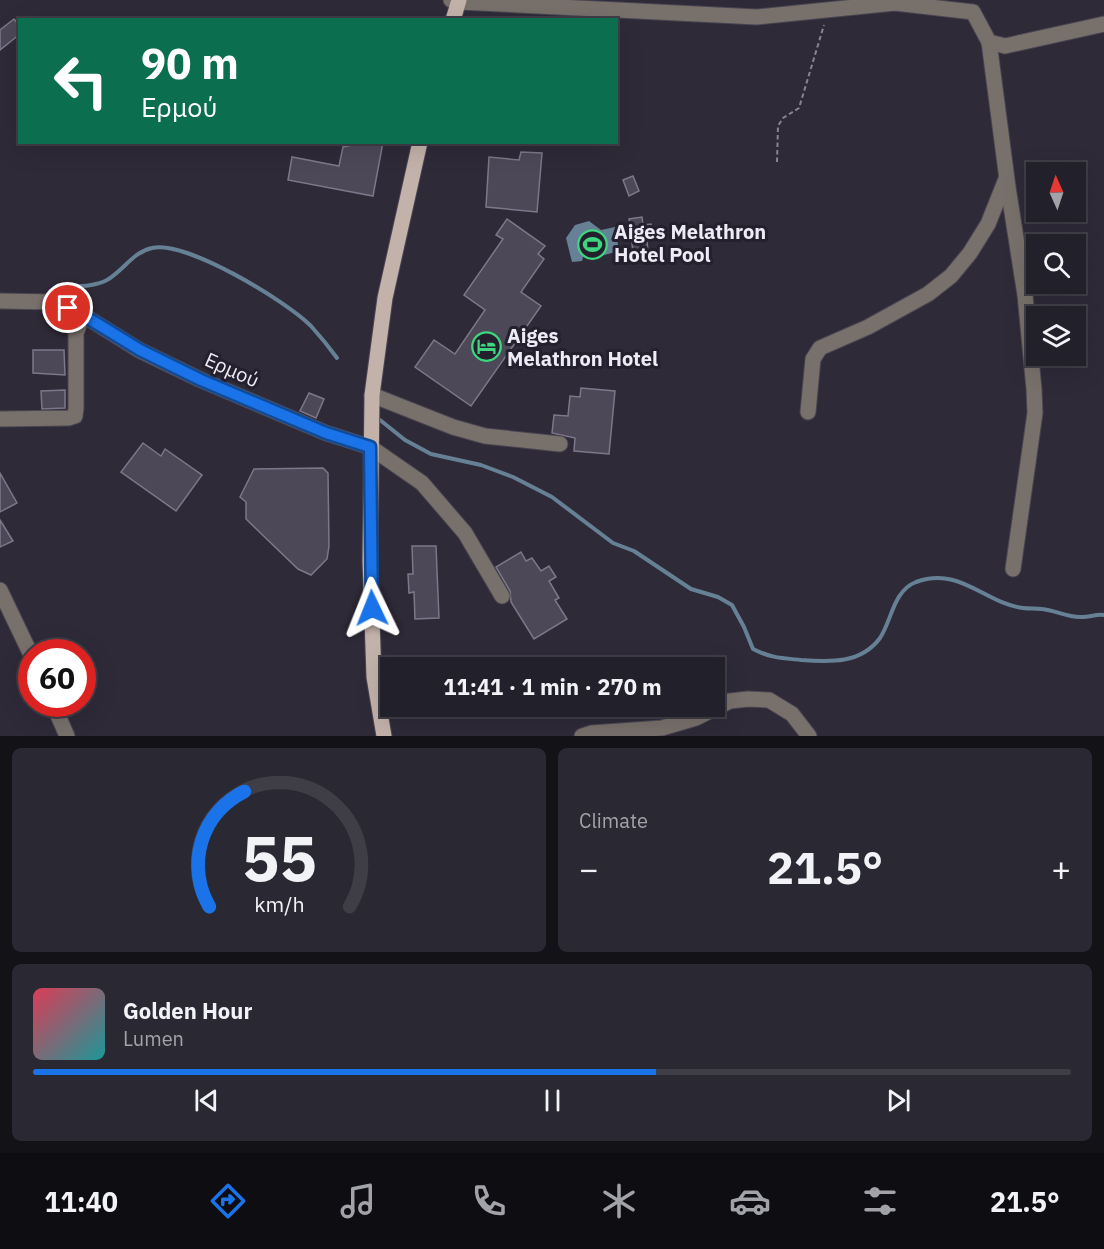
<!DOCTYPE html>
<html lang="en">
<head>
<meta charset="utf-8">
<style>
	:root { --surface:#22202a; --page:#2a2832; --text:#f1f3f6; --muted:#a2a3a8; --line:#3f3e47; --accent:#1a73e8 }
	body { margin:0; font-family:"IBM Plex Sans",sans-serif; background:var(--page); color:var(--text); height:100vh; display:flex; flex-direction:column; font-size:22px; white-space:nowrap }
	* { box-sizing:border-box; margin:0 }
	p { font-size:20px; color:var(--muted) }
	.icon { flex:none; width:33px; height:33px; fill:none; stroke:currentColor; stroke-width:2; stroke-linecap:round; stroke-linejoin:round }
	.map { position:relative; height:736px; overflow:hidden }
	.details { display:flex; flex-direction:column; gap:12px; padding:12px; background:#131217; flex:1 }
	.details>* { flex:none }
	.top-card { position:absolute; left:18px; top:18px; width:600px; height:126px; border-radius:0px; box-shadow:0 6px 24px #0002,0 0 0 2px var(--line); background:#0b6e4f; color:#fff; overflow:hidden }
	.needle { width:39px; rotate:357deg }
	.buttons { position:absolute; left:1026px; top:162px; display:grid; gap:12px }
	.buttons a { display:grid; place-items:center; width:60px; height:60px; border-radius:0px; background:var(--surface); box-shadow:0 6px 24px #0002,0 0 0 2px var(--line); font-size:30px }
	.speed { position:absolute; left:18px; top:639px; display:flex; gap:12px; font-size:30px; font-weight:700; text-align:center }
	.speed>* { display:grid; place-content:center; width:78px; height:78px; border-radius:50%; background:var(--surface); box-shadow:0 6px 24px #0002,0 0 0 2px var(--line); line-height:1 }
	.speed .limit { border:9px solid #d22; background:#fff; color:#111 }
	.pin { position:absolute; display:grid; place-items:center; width:51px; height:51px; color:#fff; margin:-26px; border:3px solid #fff; border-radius:50%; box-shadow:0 2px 6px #0007 }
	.me { position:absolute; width:66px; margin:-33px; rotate:358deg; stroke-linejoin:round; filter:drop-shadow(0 0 4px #0008) }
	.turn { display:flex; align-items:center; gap:21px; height:126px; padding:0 24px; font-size:27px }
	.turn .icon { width:78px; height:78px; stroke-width:2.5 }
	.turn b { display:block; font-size:42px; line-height:51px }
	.big { font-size:45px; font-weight:800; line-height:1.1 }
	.details .card { flex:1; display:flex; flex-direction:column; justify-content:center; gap:9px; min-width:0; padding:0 21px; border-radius:9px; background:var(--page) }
	.details .dial { align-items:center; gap:0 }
	.dial svg { height:156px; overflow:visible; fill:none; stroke:var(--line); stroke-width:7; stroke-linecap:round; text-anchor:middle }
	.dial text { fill:var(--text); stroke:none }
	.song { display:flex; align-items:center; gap:18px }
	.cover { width:72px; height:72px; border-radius:9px; background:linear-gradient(135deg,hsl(350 70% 55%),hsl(180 70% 35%)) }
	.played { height:6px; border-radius:3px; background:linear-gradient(90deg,var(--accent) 60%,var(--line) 60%) }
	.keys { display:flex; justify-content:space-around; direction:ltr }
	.heat { display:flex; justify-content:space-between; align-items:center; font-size:33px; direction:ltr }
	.details .tiles { flex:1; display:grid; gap:12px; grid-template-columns:1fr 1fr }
	.card:last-child { grid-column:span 2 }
	.trip { position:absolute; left:380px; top:657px; width:345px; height:60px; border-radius:0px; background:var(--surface); box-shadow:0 6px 24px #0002,0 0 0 2px var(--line); font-weight:800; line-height:60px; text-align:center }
	.menu { display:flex; height:96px; justify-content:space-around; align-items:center; background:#0e0d11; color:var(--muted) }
	.menu .icon { width:42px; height:42px }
	.menu .current { color:var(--accent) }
	.menu b { font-size:27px; color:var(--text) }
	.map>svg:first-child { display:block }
</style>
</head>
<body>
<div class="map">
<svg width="1104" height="736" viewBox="0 0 1104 736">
	<rect width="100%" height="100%" fill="#2e2a38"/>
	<polygon fill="#668196" points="589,221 601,230 615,227 619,251 597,257 590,252 584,254 582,261 572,262 566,238 575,225"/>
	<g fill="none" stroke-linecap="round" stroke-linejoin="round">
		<g stroke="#668196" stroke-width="4">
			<path d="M62 287C77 286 94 287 107 280 123 271 133 252 152 248 186 240 286 301 311 326 320 336 329 347 337 358"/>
			<path d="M380 420 405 440 431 454 481 465 513 477 552 497 613 543 634 551 691 589 718 597 732 605 744 627 753 649C771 658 781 658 801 660 830 662 861 664 880 638 892 620 893 591 916 582 960 566 984 603 1023 608 1029 609 1036 608 1042 609 1055 610 1068 618 1082 617 1089 617 1097 614 1104 615"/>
		</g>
	</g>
	<g fill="#4c4858" stroke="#7c7889" stroke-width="1.5">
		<polygon points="14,19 20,27 20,34 0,50 0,30"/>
		<polygon points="368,142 383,142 373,196 288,180 292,157 339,166 343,147"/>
		<polygon points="521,152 542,153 537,212 486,207 489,157 519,160"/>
		<polygon points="633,176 639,191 629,196 623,180"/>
		<polygon points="642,217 643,225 651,224 653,240 647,241 648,251 633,252 629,219"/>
		<polygon points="507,219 545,246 538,254 544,259 521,292 541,306 471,406 415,367 434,340 455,354 485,310 464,295 503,239 496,235"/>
		<polygon points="33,350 64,350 65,375 33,373"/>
		<polygon points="581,388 615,391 609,454 574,451 575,438 552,433 554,415 568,416 570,396 580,397"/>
		<polygon points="65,390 65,408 42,409 41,391"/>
		<polygon points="309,393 324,399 316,418 300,411"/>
		<polygon points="143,443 161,456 165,449 202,475 176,511 121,472"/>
		<polygon points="323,468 328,473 329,546 327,559 311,575 298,569 246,519 246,502 240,497 254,469"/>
		<polygon points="0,473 17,503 0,512"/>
		<polygon points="0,520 13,541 0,547"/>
		<polygon points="412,546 436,546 439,618 415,619 414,592 409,593 408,574 413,574"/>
		<polygon points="521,552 526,561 532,558 541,571 549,566 556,577 549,581 559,598 555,600 567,619 534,639 511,602 510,591 496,567"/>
	</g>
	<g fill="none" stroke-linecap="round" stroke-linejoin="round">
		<defs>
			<g id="minor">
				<polyline points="451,0 459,2 757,17 895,3 973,12 989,42 1005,46 1104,24"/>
				<polyline points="989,42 1008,187 1025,295 1034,389 1035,413 1013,569"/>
				<polyline points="0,301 53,302 83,315 139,350 201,380 326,433 370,447 422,483 465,533 502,596"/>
				<polyline points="372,395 453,427 485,436 560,444"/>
				<polyline points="808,412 813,359 820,348 868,327 928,294 951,276 970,253 988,224 1006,179"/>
				<polyline points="0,419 69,418 75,416 76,408 76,333 83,315"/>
				<polyline points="0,590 32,657"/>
				<polyline points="53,704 67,736"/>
				<polyline points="582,736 591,733 662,728 696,718 730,701 748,699 769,700 792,714 809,736"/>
			</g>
			<g id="major">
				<polyline points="453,20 459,0"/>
				<polyline points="384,736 374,677 370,561 372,395 385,298 420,142"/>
			</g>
		</defs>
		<use href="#minor" stroke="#494552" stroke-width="17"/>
		<use href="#major" stroke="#494552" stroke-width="17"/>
		<polyline stroke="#888592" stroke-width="2" stroke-dasharray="4.5 3" stroke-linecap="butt" points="777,162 778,126 783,118 799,108 824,25"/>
		<use href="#minor" stroke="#78706b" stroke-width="15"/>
		<use href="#major" stroke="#c3b2aa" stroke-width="15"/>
	</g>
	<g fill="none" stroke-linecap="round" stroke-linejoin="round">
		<defs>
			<polyline id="route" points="68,308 83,315 140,350 201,380 326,433 370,447 372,608"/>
		</defs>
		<use href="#route" stroke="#114b97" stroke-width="15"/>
		<use href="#route" stroke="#1a73e8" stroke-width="10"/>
	</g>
	<defs>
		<symbol id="stadium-ring" viewBox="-11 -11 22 22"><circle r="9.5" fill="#24202e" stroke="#3cd77e" stroke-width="1.5"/><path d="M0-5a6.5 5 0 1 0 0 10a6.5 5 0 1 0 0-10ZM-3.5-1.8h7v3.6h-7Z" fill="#3cd77e"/></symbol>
		<symbol id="hotel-ring" viewBox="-11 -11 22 22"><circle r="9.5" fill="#24202e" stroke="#3cd77e" stroke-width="1.5"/><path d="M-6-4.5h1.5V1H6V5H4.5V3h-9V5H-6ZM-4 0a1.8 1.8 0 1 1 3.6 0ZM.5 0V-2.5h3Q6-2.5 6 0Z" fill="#3cd77e"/></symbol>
	</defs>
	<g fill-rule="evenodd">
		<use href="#stadium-ring" x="576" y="228" width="33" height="33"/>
		<use href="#hotel-ring" x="470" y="330" width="33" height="33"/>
	</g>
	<g text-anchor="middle" stroke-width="6" stroke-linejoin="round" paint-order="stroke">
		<g font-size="20" font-weight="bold" fill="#edebf5" stroke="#24202e" text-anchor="start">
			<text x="614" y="239">Aiges Melathron<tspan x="614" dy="23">Hotel Pool</tspan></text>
			<text x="507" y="343">Aiges<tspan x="507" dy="23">Melathron Hotel</tspan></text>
		</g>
		<g font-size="20" fill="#edebf5" stroke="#24202e">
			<text transform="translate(232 370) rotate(24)" y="7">Ερμού</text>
		</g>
	</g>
</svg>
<div class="buttons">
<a><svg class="needle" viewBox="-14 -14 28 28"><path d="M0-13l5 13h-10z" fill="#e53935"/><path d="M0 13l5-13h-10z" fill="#a2a3a8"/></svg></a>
<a><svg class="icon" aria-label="search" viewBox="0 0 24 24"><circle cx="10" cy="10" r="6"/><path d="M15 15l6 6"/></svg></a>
<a><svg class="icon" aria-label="layers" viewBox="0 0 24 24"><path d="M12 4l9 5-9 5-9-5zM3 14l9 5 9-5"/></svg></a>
</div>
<div class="speed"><div class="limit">60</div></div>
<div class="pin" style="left:68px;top:308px;background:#d93025"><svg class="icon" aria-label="arrive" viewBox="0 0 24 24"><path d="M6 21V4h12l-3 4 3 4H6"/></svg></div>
<svg class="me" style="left:372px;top:608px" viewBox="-20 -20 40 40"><path d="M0-17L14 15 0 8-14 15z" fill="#1a73e8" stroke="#fff" stroke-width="4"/></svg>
<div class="trip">11:41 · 1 min · 270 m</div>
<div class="top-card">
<div class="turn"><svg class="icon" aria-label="left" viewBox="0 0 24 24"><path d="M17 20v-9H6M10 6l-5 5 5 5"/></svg><div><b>90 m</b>Ερμού</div></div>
</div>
</div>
<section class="details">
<div class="tiles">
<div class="card dial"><svg viewBox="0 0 100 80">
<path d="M14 69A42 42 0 1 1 86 69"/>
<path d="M14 69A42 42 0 0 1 32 10" stroke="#1a73e8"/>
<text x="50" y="56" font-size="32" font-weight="700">55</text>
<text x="50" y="72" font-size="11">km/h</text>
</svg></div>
<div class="card"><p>Climate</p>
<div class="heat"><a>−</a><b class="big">21.5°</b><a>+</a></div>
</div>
<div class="card">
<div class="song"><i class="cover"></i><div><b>Golden Hour</b><p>Lumen</p></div></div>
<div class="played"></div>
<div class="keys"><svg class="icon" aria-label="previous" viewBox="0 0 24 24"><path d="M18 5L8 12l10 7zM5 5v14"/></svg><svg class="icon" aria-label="pause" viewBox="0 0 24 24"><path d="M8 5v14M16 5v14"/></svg><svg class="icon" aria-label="next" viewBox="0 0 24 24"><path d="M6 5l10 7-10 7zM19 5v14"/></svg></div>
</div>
</div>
</section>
<nav class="menu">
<b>11:40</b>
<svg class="icon current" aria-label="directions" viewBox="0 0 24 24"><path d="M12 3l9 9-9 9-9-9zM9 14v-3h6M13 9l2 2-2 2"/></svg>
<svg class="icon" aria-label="music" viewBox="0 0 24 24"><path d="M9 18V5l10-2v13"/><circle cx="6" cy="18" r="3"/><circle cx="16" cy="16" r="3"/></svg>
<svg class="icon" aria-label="phone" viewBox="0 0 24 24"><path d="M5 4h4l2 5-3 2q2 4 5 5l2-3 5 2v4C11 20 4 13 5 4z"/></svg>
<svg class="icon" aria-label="climate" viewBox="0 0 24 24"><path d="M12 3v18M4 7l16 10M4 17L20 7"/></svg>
<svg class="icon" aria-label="car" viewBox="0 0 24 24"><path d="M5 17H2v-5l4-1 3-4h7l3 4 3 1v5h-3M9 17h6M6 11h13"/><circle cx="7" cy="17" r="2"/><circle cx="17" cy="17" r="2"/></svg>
<svg class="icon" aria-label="filters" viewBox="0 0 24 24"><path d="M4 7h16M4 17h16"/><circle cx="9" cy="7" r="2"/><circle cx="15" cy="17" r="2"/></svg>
<b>21.5°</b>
</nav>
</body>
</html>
